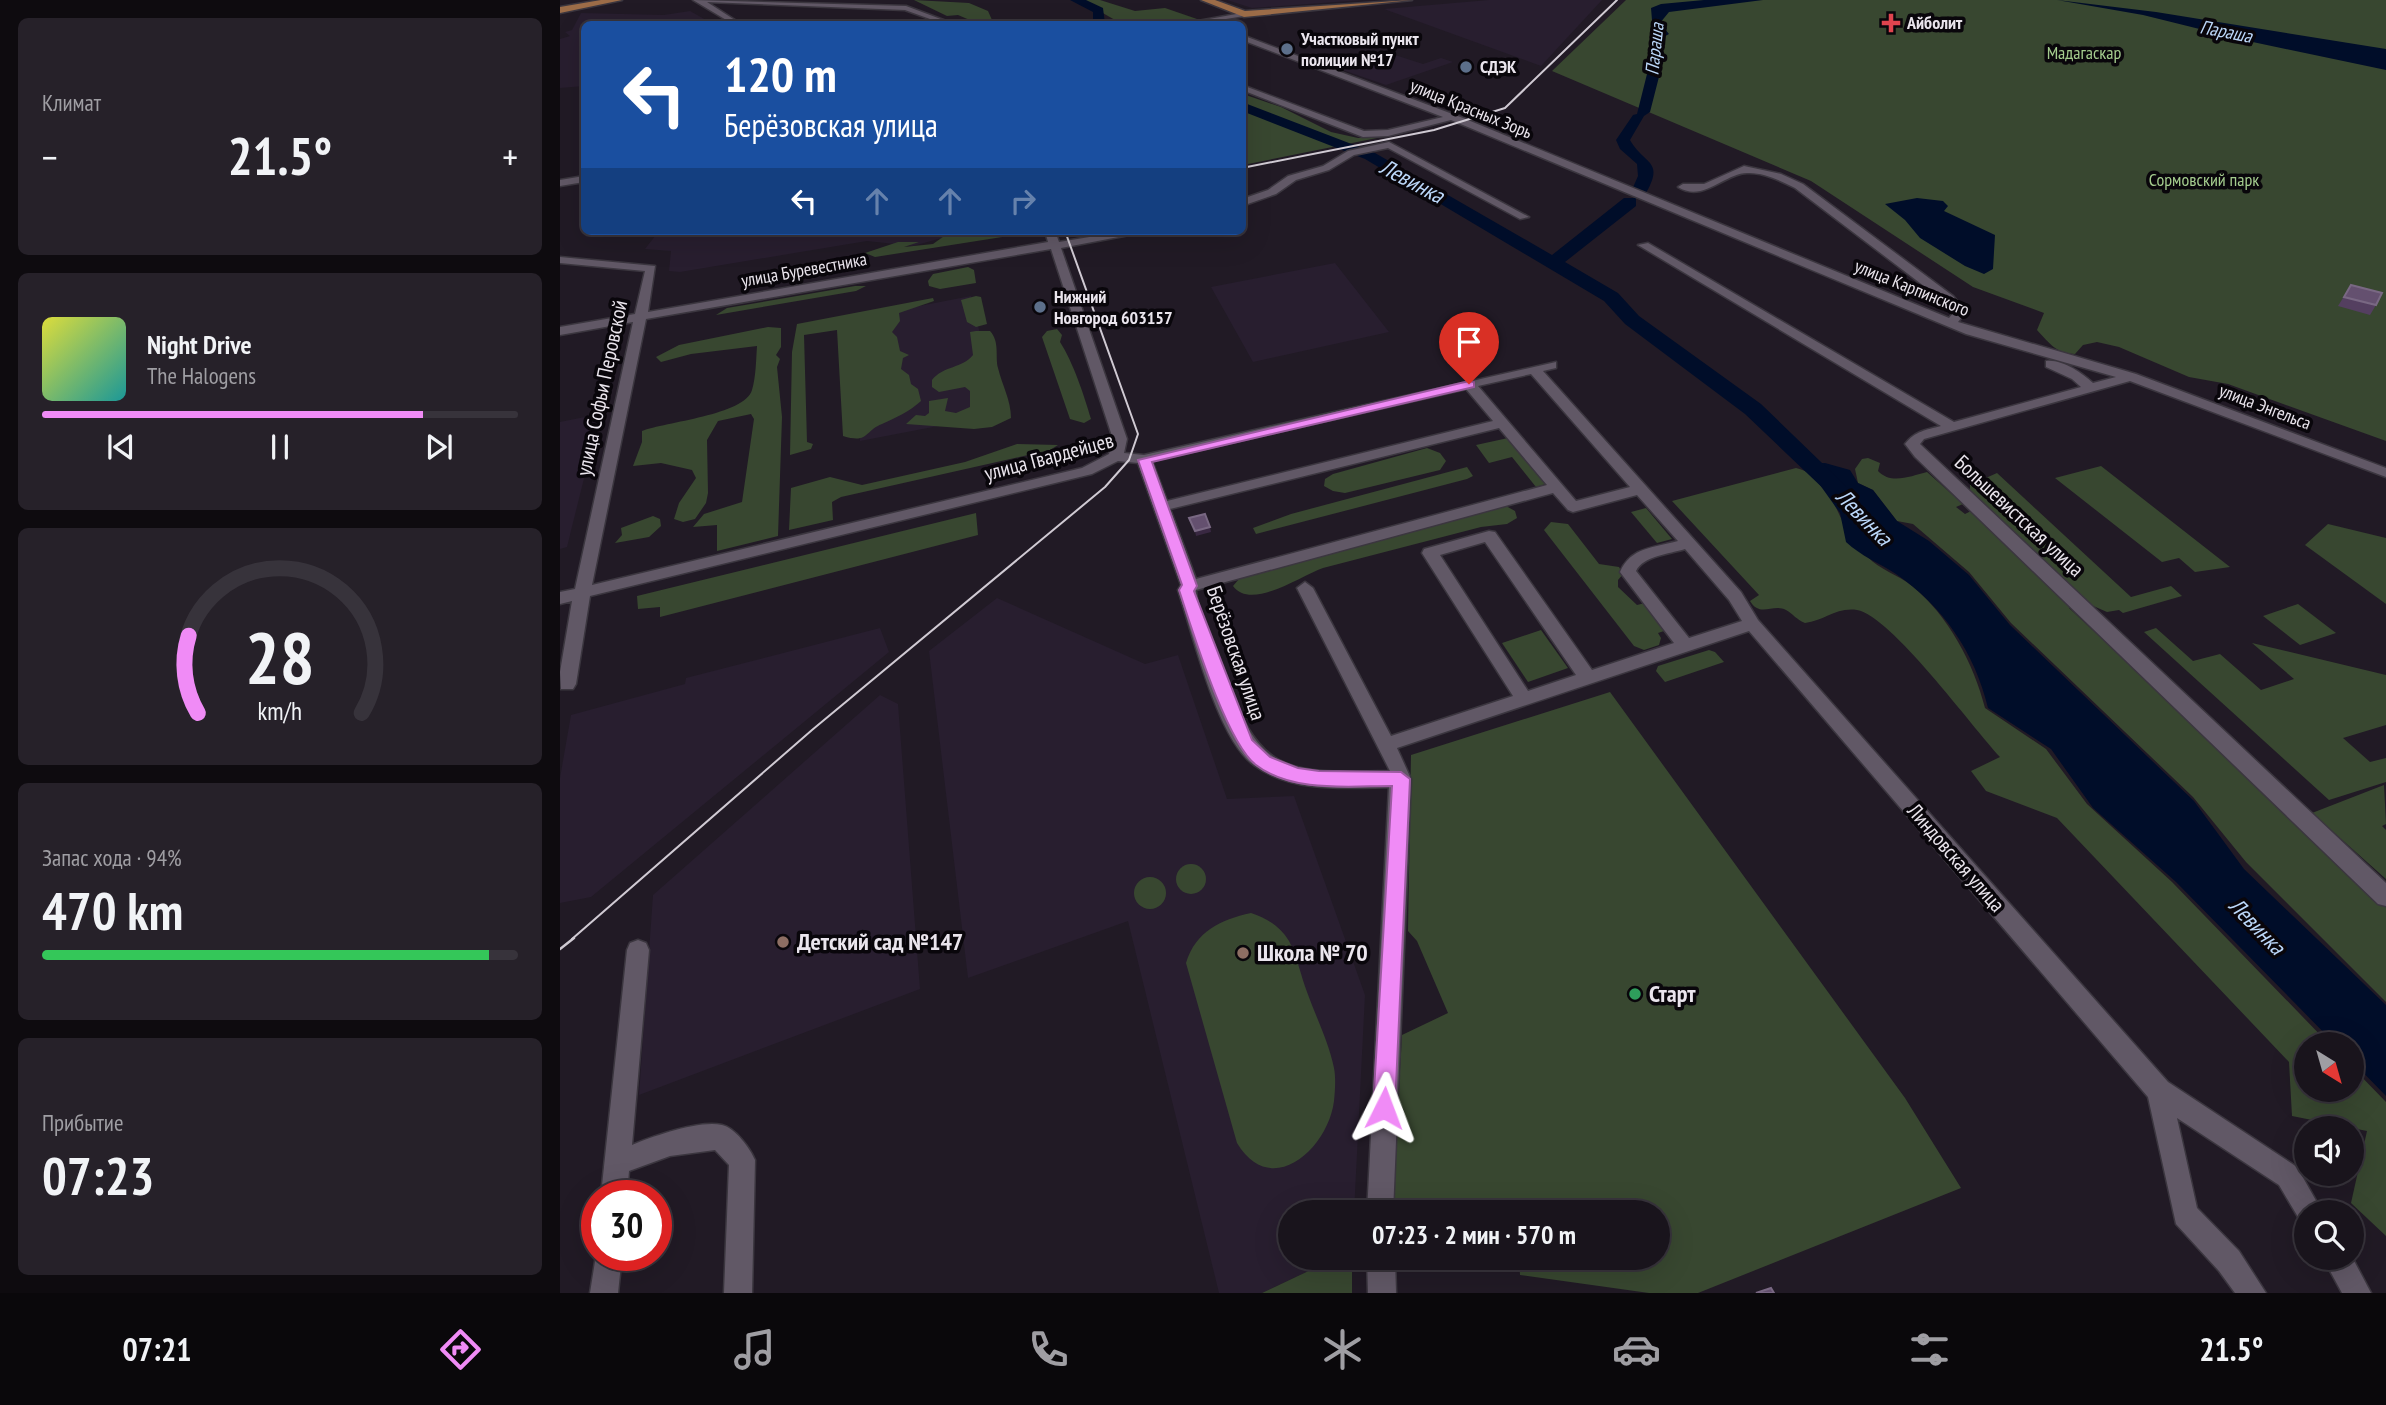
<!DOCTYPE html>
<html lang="ru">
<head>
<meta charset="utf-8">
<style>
	:root { --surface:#19141c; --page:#262129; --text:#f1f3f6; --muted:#9f9ea3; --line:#37333b; --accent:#f08bf6 }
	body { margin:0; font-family:"PT Sans Narrow",sans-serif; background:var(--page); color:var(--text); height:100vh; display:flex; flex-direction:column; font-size:26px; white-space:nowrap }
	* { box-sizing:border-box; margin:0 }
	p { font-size:23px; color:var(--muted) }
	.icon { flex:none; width:38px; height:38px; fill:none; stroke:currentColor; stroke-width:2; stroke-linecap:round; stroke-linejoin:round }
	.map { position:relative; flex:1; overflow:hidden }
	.panel { display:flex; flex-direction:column; gap:18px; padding:18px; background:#0e0b0f; width:560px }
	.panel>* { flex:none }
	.hud { position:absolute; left:21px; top:21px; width:665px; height:214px; border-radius:10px; box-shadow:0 7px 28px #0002,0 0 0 2px var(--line); background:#1a4fa0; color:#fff; overflow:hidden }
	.needle { width:46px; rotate:143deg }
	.fabs { position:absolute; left:1734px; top:1032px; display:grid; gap:14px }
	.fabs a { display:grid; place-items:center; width:70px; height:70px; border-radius:50%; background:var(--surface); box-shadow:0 7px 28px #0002,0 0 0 2px var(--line); font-size:35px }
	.speed { position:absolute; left:21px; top:1180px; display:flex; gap:14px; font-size:35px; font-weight:700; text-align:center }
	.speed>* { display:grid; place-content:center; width:91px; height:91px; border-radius:50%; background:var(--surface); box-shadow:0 7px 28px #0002,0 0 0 2px var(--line); line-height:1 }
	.speed .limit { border:10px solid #d22; background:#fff; color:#111 }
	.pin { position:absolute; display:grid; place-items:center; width:60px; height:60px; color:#fff; margin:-72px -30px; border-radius:50% 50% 50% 0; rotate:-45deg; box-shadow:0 0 7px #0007 }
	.pin .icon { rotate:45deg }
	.me { position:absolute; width:77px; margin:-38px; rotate:3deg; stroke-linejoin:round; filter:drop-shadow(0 0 5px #0008) }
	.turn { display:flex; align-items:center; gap:24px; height:147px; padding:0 28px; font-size:32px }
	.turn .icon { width:91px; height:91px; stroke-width:2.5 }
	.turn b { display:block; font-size:49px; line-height:60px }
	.lanes { display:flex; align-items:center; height:66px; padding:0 28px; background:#0003; justify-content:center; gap:35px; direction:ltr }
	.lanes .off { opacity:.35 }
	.big { font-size:52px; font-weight:600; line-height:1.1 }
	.panel .card { flex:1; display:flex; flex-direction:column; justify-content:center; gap:10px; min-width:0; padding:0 24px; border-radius:10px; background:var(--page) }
	.panel .dial { align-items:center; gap:0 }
	.dial svg { height:182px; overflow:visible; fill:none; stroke:var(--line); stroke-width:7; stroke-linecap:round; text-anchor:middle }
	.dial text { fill:var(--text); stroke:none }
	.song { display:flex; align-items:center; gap:21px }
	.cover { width:84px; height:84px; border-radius:10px; background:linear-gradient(135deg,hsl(60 70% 55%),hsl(180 70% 35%)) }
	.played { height:7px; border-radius:4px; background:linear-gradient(90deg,var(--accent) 80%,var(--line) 80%) }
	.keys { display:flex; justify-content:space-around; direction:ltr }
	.heat { display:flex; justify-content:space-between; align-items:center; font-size:38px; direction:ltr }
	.charge { height:10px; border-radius:5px; background:linear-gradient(90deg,#34c759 94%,var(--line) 0) }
	.trip { position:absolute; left:718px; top:1200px; width:392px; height:70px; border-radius:35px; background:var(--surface); box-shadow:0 7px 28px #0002,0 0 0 2px var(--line); font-weight:600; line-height:70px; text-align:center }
	.dock { display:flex; height:112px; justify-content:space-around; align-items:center; background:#0a080b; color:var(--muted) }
	.dock .icon { width:49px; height:49px }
	.dock .current { color:var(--accent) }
	.dock b { font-size:32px; color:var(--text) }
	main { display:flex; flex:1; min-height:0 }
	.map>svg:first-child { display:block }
</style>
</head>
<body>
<main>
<section class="panel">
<div class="card"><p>Климат</p>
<div class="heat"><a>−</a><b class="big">21.5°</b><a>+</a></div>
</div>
<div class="card">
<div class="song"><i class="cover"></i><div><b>Night Drive</b><p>The Halogens</p></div></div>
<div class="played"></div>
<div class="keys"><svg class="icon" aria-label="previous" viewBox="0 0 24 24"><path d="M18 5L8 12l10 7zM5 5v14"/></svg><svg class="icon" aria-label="pause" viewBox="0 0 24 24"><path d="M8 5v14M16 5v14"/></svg><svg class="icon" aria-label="next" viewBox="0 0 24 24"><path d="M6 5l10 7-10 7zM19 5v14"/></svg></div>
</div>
<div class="card dial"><svg viewBox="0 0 100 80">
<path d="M14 69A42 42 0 1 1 86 69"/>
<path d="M14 69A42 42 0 0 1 10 35" stroke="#f08bf6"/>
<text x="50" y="56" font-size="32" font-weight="700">28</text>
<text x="50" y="72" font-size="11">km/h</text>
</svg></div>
<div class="card"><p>Запас хода · 94%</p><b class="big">470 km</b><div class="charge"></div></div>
<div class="card"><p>Прибытие</p><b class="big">07:23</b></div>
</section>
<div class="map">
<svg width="1826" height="1293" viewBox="0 0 1826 1293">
	<rect width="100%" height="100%" fill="#211a25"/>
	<g fill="#281e2f">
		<polygon points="667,0 803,0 692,8"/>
		<polygon points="929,0 1042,0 981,66 824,9"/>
		<polygon points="130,11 153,24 24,24 24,86 0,88 0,39 10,36 5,32 12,30 21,13 104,15"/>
		<polygon points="832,54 863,64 881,58 893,62 826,85 777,68"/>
		<polygon points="99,231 407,231 353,246 307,241 120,272 109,271 111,251 85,249"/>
		<polygon points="775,263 829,332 693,362 651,287"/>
		<polygon points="411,296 425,355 425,417 300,441 287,320"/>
		<polygon points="40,414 7,547 0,549 0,422"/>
		<polygon points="437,598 585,664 618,655 667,799 734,796 805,995 794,1213 730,1213 730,1258 776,1258 702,1293 659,1293 568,921 408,978 369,651"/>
		<polygon points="320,628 329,652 31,897 0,903 0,778 11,715 125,684 126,678"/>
		<polygon points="320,695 338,704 360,989 79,1095 93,895"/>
	</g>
	<g fill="#384730">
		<polygon points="354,0 409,3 428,11 432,20 456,24 419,24 398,15 387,16"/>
		<polygon points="520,0 540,0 575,11 605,8 637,19 612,24 562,24"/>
		<path d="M1066 0H1826V441L1668 384 1629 377 1559 347 1537 342 1523 345 1515 354C1497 354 1489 343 1477 330L1484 313 1413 287 1251 181 992 71Z"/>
		<polygon points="683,94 721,107 771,132 798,138 822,137 683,165 686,144 683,142"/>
		<polygon points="391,231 401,231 401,235 425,231 460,231 455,235 315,257 305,253 338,242 359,242 344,247 373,244"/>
		<polygon points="408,267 414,270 416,283 380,289 369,286 368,281 373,274"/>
		<polygon points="295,286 306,286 296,291 156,315 167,308"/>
		<polygon points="416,296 421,297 427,324 416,327 407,322 401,300"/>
		<path d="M373 298 374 301 339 313 340 321 332 332 337 337 340 351 349 355 343 358 341 369 349 375 351 384 358 389 361 401C349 412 337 417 322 424 304 431 309 444 283 436L277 330 244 335 247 442 253 444 251 449 230 455 232 352 237 324Z"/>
		<path d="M208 327 221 328V347L216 355 220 359 217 367 222 417 218 536 157 551V525L133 527 144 514 182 502 194 419 191 414 158 421 147 440 148 493 146 503 135 519 123 522 114 519 119 503 136 478 132 470 101 463 73 466 82 442V431C105 422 185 415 192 390 196 377 196 360 197 346L131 354 101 362 96 357 119 345Z"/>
		<path d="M497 329 502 335 500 342C513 362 524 395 531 419L524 423 510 419 482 337 487 331Z"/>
		<path d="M416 331H430C440 342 435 356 438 368 442 385 451 400 451 418L432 427 414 429 346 424 356 415 365 416 369 413V401L388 398 385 411 396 413 410 407V391L405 387 379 392 372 387V380C383 366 403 368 413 355L410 332Z"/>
		<polygon points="948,438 986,484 976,487 952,457 929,463 916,445"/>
		<polygon points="457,444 498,445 490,450 281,497 272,502 273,520 229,530 231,488 270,477 302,485 405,462"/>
		<polygon points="867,448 880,453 886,461 880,470 785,493 773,491 764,486 765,479 773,474"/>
		<path d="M1308 458 1320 463 1318 471C1331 485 1351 476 1367 472L1403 504 1396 507 1405 514 1411 511 1422 521 1512 606 1509 608 1826 903V1002L1686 862 1633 797 1451 623 1409 572 1353 524 1337 521 1313 490 1298 483 1295 469 1302 459Z"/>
		<polygon points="1541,466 1670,567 1635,572 1619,558 1602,562 1495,478"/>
		<polygon points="907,467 913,476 907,479 696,534 693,528 731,514"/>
		<path d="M1236 468C1262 473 1275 505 1285 527 1289 537 1301 548 1308 557 1318 569 1339 575 1352 586 1388 615 1414 664 1425 708L1486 749 1527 804 1612 882 1770 1045H1746V1090H1792V1067L1826 1102V1236L1791 1203 1807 1131 1732 1116 1729 1062 1497 818 1426 791 1411 771 1440 757C1412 727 1331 616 1297 610 1276 607 1264 621 1245 623 1237 620 1233 614 1226 610 1213 603 1200 618 1190 601L1199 595 1112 501Z"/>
		<polygon points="1437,473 1571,597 1611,586 1622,596 1563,613 1559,610 1547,612 1531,605 1410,491 1410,485"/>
		<path d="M946 506 955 511 957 518 947 524 921 527 763 568C740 576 691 611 673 586L679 579 695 574Z"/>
		<polygon points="1086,508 1112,539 1097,543 1071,512"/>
		<polygon points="416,513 418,535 100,617 100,607 78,609 77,596"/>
		<polygon points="93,516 100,519 101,526 89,537 55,543 62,535 61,528"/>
		<polygon points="991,522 1008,524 1039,564 1059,567 1063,574 1058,580 1058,587 1077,605 1085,603 1107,630 1098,633 1101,638 1099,645 1084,650 1074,646 984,530"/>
		<polygon points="1768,524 1826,538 1826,604 1745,545"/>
		<polygon points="1738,604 1776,633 1740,645 1703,616"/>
		<polygon points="1596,628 1633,661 1660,654 1701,690 1734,679 1692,643 1826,675 1826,725 1783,738 1810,762 1826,758 1826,782 1769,800 1584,632"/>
		<polygon points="981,630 1008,668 968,682 942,643"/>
		<polygon points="1149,650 1155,652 1164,662 1105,682 1096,671 1098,666"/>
		<polygon points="1050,692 1345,1098 1401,1188 1138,1293 1089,1293 960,1275 959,1258 1097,1258 1097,1213 832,1213 842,1035 888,1013 857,941 848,931 851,755"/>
		<polygon points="1824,785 1826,824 1822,826 1826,830 1826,879 1752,813"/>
		<circle cx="631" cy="879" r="15"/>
		<circle cx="590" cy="893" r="16"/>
		<path d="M691 913C706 918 720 926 729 941 737 956 741 976 747 992 756 1017 769 1043 774 1068 776 1078 775 1091 774 1101 768 1149 711 1200 677 1143L626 963C636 931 660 920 691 913Z"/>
		<polygon points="776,1258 792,1258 792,1293 702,1293"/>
	</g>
	<g fill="#000d29">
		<polygon points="1144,0 1203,0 1109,12 1100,23 1109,34 1100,39 1101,61 1088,108 1082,105 1094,45 1091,8 1101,4"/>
		<polygon points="1497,0 1596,12 1826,49 1826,70 1688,41 1583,15"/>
		<polygon points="1357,198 1383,201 1388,206 1384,211 1435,235 1433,269 1424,274 1405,266 1360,238 1345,220 1325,204"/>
		<path d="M1252 463H1265L1290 470 1298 483 1313 490 1337 521 1369 541 1409 575 1450 625 1634 801 1684 869 1826 1005V1096L1792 1061V1045H1776L1616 882 1533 808 1491 749 1428 708C1415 653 1383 606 1336 574 1319 563 1301 556 1286 542L1280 513 1250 471Z"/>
	</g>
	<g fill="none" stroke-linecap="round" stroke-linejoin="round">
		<g fill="#000d29" fill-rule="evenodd">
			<polygon points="510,0 526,0 543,8 545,24 533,24 533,12"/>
			<path d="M1089 66 1101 69 1090 112 1084 116 1070 140C1084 165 1106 160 1085 195L1079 197 1071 192 1078 176 1077 164 1060 149 1056 140 1073 115 1077 114Z"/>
			<polygon points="682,102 815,153 992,255 1064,198 1076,198 1076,206 1005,262 1058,293 1079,316 1201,404 1289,489 1285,494 1269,494 1185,414 1065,324 1044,301 805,159 682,111"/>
		</g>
		<defs>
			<g id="minor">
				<polygon points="133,0 346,6 394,24 384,24 345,10 147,2 181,24 173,24"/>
				<polygon points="687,12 684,16 636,24 622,24"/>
				<path d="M682 35 903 118 1389 318 1394 312 1385 302 1235 188C1221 181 1203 172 1187 173 1165 173 1143 203 1118 187L1123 184H1144L1184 166 1221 174 1243 184 1393 296 1406 312 1398 322 1576 374 1826 468V477L1570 381 1364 439 1360 444 1826 883V906L1818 904 1355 457 1345 444C1355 431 1366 430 1381 426L1078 245 1088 243 1394 422 1521 387 1512 379 1486 367V361C1502 359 1522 373 1533 383L1556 377 1406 334 891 120 828 136 803 137 682 90V85L804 131 828 130 883 117 682 40Z"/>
				<polygon points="829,142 969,217 960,219 828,148 794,155 769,170 736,180 716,194 682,206 682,199 708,190 728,176 763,166 788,151"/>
				<polygon points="24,176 24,182 0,186 0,180"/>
				<path d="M485 231H495L499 242 566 231H590L501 248 567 439 564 453 584 455 996 362V368L983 371 1181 592 1198 620 1608 1082 1737 1167 1763 1213H1746V1225L1741 1222 1719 1185 1617 1118 1637 1208 1679 1251 1706 1293H1675L1659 1271 1616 1224 1588 1097 1189 631 837 748 851 779 833 1213H807L829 787C785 788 732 793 694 765 657 739 633 634 618 590L621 585 578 463 558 461 532 474 30 596 16 684 13 689H1L0 672 12 601 0 604V592L15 589 73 322 0 335V327L75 314 85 271 0 263V257L95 266 88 312 488 242ZM491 249 553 439 549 454 522 468 32 585 86 319ZM971 374 1070 487 1016 501 918 386ZM906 389 933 421 607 501 592 461ZM939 428 987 485 636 579 610 509ZM993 493 1008 510 1013 512 1077 495 1118 541C1093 548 1071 547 1060 572L1114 643 1032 670 935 532 929 531 864 549 862 553 953 696 831 736 753 588 745 582 737 588 830 771C721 774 699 774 661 666 653 645 636 610 636 590ZM925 542 1016 675 968 691 880 555ZM1125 549 1169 600 1182 621 1129 638 1076 571C1083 556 1109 554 1125 549Z"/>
				<path d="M78 940 86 943 89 950 72 1145C94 1136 139 1120 162 1125 175 1128 190 1148 195 1160L192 1293H164L169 1165 155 1150 110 1156 69 1171 67 1195H41L67 950 70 943Z"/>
				<polygon points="37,1249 37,1255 62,1255 58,1293 30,1293"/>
				<polygon points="1792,1257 1811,1293 1782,1293 1763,1258"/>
				<polygon points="807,1258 835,1258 836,1293 808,1293"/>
			</g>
			<g id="major">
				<polygon points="41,0 62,0 0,13 0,7"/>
				<polygon points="641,0 655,0 685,11 852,0 684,17"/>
			</g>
		</defs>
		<use href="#minor" stroke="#3b363f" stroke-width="3"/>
		<use href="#major" stroke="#3b363f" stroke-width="3"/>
		<use href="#minor" fill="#615866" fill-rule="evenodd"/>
		<use href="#major" fill="#9c6c48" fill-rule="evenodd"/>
		<g stroke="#d0cad3" stroke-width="2">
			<polyline points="682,168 874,130 945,108 1057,0"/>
			<polyline points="12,939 252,730 545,487 569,460 578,434 505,231"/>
		</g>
		<polyline stroke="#d0cad3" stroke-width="2.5" points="0,949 14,938"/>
	</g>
	<polygon fill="#543f60" points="1791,285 1816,305 1810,315 1778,306"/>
	<polygon fill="#392842" points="650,527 651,532 636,536 635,531"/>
	<g fill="#64506f" stroke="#796883" stroke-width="2">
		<polygon points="1791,285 1822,293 1816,305 1784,297"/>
		<polygon points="645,514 650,527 635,531 629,518"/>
		<polygon points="1211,1288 1214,1293 1196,1293"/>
	</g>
	<path fill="#f08bf6" stroke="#9c5aa0" stroke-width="2" d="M909 381 914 382V387L592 462 637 586 634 591 692 740 710 757 738 768 759 771 841 772 850 779 835 1108 832 1116 824 1119 816 1116 813 1108 832 786C789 786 732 793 696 765 666 742 632 629 619 590L622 585 578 460Z"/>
	<path fill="#e0444e" stroke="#09060b" stroke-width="2.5" d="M1327.5 12.5h7v7h7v7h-7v7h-7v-7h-7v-7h7z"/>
	<g fill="#5c6f8a" stroke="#09060b" stroke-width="2.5">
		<circle cx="727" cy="49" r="7"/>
		<circle cx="906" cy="67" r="7"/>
		<circle cx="480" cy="307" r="7"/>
	</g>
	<g fill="#8d6e63" stroke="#09060b" stroke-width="2.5">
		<circle cx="223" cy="942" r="7"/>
		<circle cx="683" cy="953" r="7"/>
	</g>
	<circle fill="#2e9e5b" stroke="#09060b" stroke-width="2.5" cx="1075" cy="994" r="7"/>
	<g text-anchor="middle" stroke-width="7" stroke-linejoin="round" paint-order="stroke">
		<g font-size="18" font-weight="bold" fill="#eae5ed" stroke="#09060b" text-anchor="start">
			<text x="1347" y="29">Айболит</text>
			<text x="741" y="45">Участковый пункт<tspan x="741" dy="21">полиции №17</tspan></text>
			<text x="920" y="73">СДЭК</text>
			<text x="494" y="303">Нижний<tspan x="494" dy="21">Новгород 603157</tspan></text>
		</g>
		<g font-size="18" fill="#a4cc8e" stroke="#09060b">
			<text x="1524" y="59">Мадагаскар</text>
			<text x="1644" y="186">Сормовский парк</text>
		</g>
		<g font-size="18" fill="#eae5ed" stroke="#09060b">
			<text transform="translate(911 109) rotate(22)" y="6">улица Красных Зорь</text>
			<text transform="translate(244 270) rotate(-10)" y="6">улица Буревестника</text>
			<text transform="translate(1352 288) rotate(22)" y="6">улица Карпинского</text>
			<text transform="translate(1705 407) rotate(21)" y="6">улица Энгельса</text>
		</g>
		<g font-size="19" font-style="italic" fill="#bcd8fa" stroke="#09060b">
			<text transform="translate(1666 31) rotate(11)" y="7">Параша</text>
			<text transform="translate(1094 49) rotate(-84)" y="7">Параша</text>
		</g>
		<g font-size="21" fill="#eae5ed" stroke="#09060b">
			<text transform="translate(42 388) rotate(-78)" y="7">улица Софьи Перовской</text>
			<text transform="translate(489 457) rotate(-15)" y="7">улица Гвардейцев</text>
			<text transform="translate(1459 516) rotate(43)" y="7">Большевистская улица</text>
			<text transform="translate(676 653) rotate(71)" y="7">Берёзовская улица</text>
			<text transform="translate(1396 858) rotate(49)" y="7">Линдовская улица</text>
		</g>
		<g font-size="23" font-style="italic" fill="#bcd8fa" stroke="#09060b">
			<text transform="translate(852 181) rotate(28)" y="8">Левинка</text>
			<text transform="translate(1304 517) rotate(46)" y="8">Левинка</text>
			<text transform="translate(1697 926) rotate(46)" y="8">Левинка</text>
		</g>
		<g font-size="24" font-weight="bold" fill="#eae5ed" stroke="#09060b" text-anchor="start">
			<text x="237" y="950">Детский сад №147</text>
			<text x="697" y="961">Школа № 70</text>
			<text x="1089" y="1002">Старт</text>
		</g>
	</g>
</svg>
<div class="fabs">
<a><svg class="needle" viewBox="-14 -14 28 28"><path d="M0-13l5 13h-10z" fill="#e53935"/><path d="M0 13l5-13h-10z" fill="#9f9ea3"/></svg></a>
<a><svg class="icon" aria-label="sound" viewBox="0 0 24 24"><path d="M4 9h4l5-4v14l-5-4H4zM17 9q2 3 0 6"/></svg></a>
<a><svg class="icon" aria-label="search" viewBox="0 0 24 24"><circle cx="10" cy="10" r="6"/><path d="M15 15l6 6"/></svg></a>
</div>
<div class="speed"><div class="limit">30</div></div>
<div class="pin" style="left:909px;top:384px;background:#d93025"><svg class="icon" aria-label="arrive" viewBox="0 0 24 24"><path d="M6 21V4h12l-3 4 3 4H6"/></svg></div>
<svg class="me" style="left:824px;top:1108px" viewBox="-20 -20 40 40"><path d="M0-17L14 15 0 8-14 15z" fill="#f08bf6" stroke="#fff" stroke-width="4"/></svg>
<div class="trip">07:23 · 2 мин · 570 m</div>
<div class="hud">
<div class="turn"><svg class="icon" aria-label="left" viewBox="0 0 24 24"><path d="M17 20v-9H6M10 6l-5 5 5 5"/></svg><div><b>120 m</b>Берёзовская улица</div></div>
<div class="lanes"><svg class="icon" aria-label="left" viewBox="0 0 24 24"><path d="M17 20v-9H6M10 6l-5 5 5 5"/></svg><svg class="icon off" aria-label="ahead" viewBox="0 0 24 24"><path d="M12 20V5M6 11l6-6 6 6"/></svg><svg class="icon off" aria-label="ahead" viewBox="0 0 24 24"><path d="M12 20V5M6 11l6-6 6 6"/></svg><svg class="icon off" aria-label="right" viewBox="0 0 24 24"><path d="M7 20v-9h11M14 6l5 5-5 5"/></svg></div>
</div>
</div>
</main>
<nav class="dock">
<b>07:21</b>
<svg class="icon current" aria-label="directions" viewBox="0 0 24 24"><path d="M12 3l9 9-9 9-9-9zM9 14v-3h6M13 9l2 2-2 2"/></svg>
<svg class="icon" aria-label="music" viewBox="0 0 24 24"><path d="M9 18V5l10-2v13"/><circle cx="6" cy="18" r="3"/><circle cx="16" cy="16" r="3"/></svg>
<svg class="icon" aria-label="phone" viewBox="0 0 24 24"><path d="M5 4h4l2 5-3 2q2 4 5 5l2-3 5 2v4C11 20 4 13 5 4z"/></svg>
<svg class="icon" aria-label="climate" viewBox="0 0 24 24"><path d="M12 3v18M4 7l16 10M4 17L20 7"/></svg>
<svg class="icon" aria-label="car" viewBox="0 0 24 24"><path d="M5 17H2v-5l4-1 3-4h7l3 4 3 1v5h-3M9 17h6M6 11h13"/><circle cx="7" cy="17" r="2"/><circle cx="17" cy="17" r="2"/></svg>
<svg class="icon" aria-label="filters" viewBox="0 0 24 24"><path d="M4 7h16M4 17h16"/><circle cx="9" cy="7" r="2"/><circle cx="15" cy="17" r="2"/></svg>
<b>21.5°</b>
</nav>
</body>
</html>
